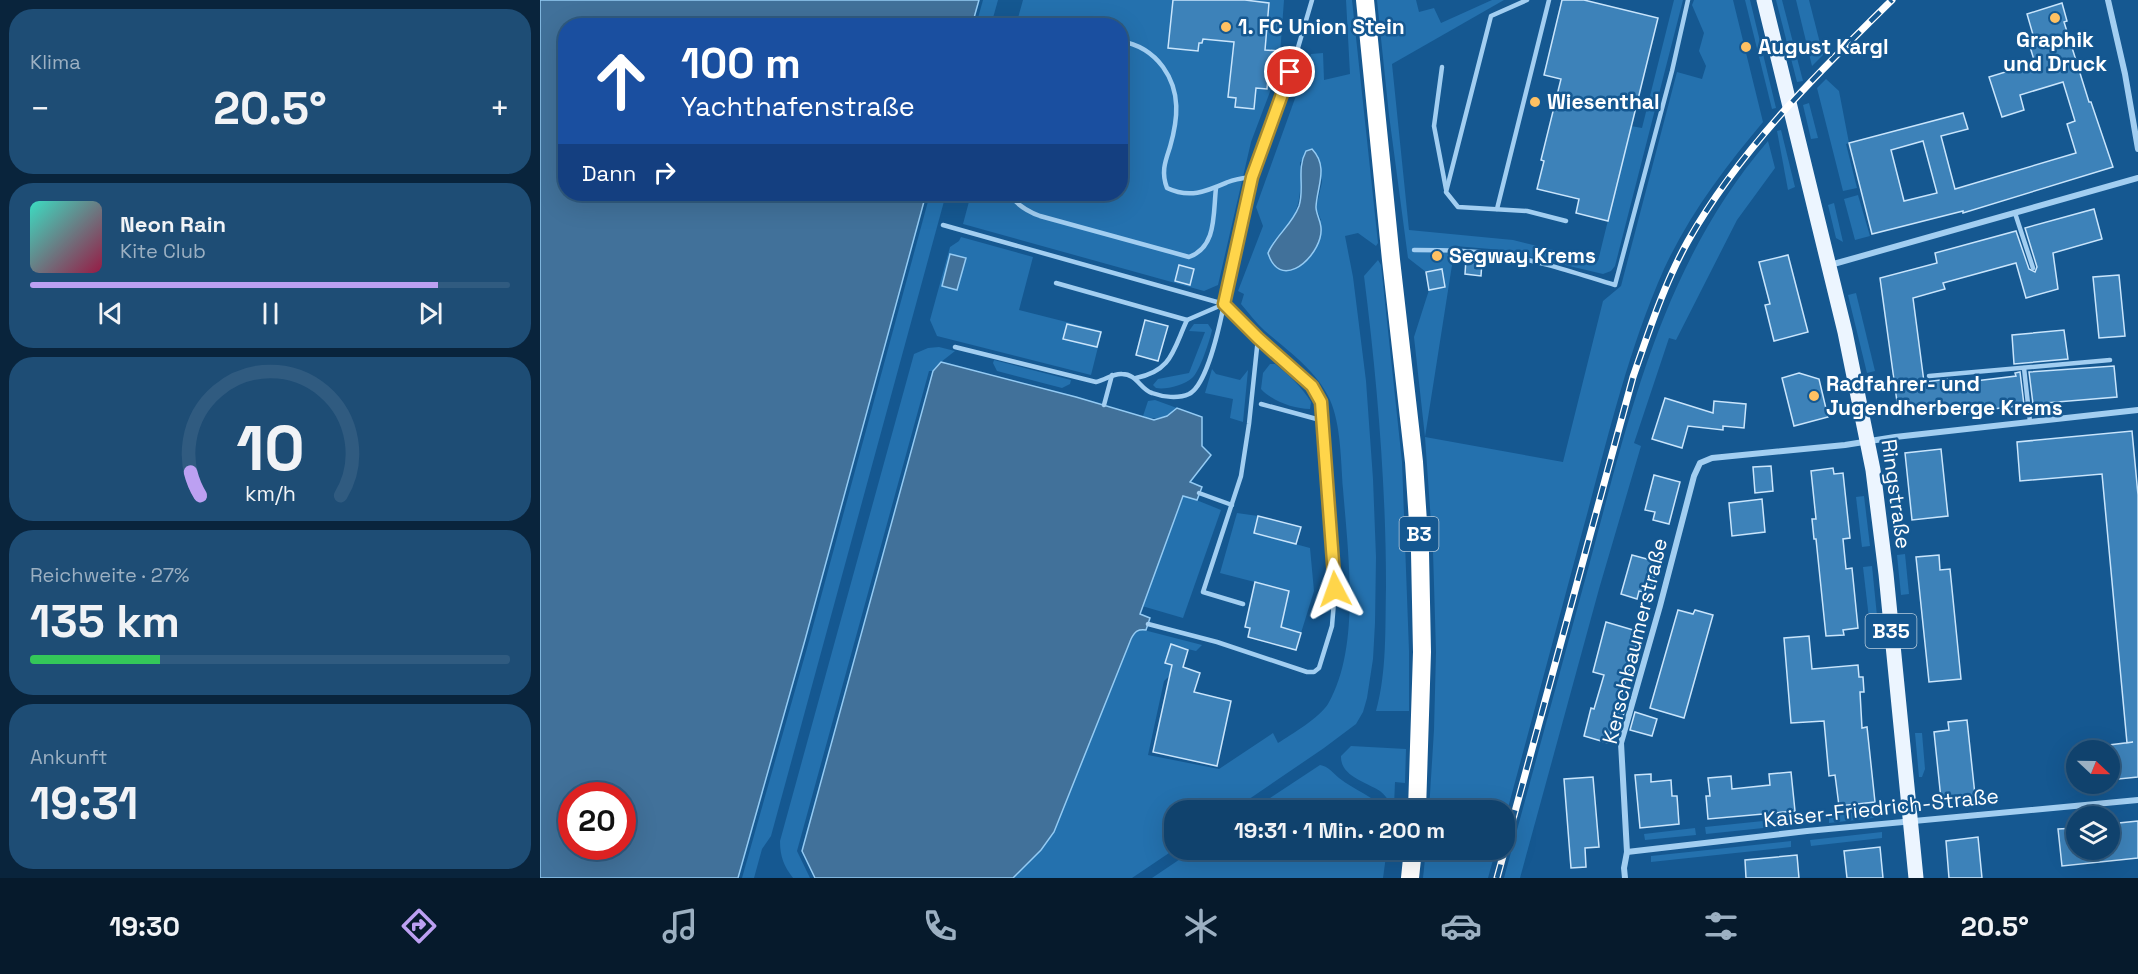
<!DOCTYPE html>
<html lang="de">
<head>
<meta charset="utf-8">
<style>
	:root { --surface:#10426d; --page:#1e4d75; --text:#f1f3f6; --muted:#9cb0c2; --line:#305b80; --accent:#bca0f2 }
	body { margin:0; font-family:"Space Grotesk",sans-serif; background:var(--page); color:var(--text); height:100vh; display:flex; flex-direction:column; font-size:22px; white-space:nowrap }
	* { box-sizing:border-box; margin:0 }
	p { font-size:20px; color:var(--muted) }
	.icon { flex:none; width:33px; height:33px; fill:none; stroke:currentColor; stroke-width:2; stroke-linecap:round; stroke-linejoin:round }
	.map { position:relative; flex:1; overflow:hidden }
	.panel { display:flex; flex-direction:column; gap:9px; padding:9px; background:#09243c; width:540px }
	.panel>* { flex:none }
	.hud { position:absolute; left:18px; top:18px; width:570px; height:183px; border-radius:24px; box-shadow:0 6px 24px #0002,0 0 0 2px var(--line); background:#1a4fa0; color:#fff; overflow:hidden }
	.needle { width:39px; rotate:112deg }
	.controls { position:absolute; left:1526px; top:740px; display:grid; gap:12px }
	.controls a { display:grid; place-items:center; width:54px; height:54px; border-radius:50%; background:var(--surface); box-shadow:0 6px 24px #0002,0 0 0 2px var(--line); font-size:30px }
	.speed { position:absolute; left:18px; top:782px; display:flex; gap:12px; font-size:30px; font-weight:700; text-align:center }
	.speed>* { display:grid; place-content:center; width:78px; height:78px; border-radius:50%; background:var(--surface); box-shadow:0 6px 24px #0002,0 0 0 2px var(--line); line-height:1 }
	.speed .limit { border:9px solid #d22; background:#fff; color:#111 }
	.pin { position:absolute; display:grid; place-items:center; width:51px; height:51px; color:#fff; margin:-26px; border:3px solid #fff; border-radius:50%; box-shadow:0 2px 6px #0007 }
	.me { position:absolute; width:66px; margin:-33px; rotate:356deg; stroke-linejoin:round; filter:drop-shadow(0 0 4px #0008) }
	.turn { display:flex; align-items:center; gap:21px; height:126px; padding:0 24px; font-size:27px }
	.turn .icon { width:78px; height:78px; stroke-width:2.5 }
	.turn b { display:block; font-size:42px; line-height:51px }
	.then { display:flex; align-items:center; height:57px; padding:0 24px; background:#0003; gap:12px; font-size:22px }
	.big { font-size:45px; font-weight:700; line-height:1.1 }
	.panel .tile { flex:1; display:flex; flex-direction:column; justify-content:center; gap:9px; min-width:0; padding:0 21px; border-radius:24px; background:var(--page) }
	.panel .dial { align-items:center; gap:0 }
	.dial svg { height:156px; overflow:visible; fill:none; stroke:var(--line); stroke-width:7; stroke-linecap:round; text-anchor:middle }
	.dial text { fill:var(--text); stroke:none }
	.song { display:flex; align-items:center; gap:18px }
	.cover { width:72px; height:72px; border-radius:9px; background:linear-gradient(135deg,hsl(170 70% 55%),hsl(340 70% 35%)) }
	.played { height:6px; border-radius:3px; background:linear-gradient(90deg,var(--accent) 85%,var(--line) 85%) }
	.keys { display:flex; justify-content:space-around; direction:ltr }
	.heat { display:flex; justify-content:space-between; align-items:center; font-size:33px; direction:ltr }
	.charge { height:9px; border-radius:4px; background:linear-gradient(90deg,#34c759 27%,var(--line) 0) }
	.trip { position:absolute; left:624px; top:800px; width:351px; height:60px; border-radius:24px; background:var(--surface); box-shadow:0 6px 24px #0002,0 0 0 2px var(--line); font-weight:700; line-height:60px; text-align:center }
	.tabs { display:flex; height:96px; justify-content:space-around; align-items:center; background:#061a2c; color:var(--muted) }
	.tabs .icon { width:42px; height:42px }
	.tabs .current { color:var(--accent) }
	.tabs b { font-size:27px; color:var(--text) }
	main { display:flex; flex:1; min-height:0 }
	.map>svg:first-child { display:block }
</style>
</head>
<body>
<main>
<section class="panel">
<div class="tile"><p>Klima</p>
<div class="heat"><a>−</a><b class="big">20.5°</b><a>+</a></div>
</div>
<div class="tile">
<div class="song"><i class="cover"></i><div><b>Neon Rain</b><p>Kite Club</p></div></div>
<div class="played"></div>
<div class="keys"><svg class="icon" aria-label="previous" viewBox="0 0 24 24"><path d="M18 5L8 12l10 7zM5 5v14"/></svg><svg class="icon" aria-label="pause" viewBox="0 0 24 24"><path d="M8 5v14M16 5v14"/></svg><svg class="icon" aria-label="next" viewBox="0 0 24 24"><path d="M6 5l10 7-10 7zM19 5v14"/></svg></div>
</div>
<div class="tile dial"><svg viewBox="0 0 100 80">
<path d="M14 69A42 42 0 1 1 86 69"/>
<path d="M14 69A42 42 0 0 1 9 57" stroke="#bca0f2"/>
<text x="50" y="56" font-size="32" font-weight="700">10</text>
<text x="50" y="72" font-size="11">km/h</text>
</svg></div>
<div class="tile"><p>Reichweite · 27%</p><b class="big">135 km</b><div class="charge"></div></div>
<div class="tile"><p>Ankunft</p><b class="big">19:31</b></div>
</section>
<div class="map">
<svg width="1598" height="878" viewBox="0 0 1598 878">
	<rect width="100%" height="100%" fill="#155891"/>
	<g fill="#2471ae" fill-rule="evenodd">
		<polygon points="443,0 458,0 451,25 436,25"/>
		<polygon points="483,0 744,0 739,68 711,142 678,285 664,291 423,224 431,194 580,194 580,26 476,25"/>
		<path d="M806 0H812L838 243 836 246 818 233 805 236 813 277 826 381 833 479 836 557 835 623 833 659 827 698 823 712 816 724 784 748 693 810H634L635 849 592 878H473L501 850 591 639 594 632 600 629 662 645 656 651 631 645 625 663 638 668 624 681 608 755 679 769 733 733 738 743C751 735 780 717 788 704 821 647 808 553 803 489 801 463 801 424 790 400 777 371 748 351 725 331 716 323 709 313 701 304L704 294 698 291 723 226 716 207 771 54 783 53 784 80 810 74ZM777 155 782 182 776 208 781 220 733 242C760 219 762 196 760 162Z"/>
		<path d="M837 0H876L879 12 894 8 901 23 952 0H964L852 64 869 230 973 240 1058 261 1091 126 1102 128 1134 0H1143L1075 266 1071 271 1063 274 962 250 915 246 885 437 1023 462 1063 301 1081 286 1137 72 1162 79 1166 66 1159 51 1164 33 1152 5 1154 0H1193L1223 122C1185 167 1149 215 1124 269 1087 352 1067 442 1043 529 1017 626 991 723 965 819L964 810H889L894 730 896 652 893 551 885 437 874 337 889 290 904 287 902 270 886 272 868 258 849 115Z"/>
		<polygon points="1205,0 1210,0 1236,108 1232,109"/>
		<polygon points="1236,0 1242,0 1263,81 1257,82"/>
		<polygon points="1256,0 1269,0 1283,55 1272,66"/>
		<polygon points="1286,79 1299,91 1309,143 1306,144 1317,188 1303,191 1277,88"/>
		<polygon points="1269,103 1278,138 1271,139 1263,105"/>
		<polygon points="1241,130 1255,187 1248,190 1237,131"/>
		<path d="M1228 141 1235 168 1197 220 1136 340 1129 338 1094 443 1101 446 1059 589 980 878H964C993 771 1022 665 1051 558 1091 409 1124 262 1228 141Z"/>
		<polygon points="390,194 406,194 231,836 222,849 214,878 202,878 269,641"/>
		<polygon points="1318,195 1330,236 1315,240 1304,199"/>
		<polygon points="1294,203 1303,242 1296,238 1288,205"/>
		<polygon points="421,237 493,257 479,310 562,331 551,375 397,336 390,320 410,247 419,241"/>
		<path d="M838 260 841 265 862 462 869 651V711H836C847 671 845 628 846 587 846 483 837 379 824 276Z"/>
		<polygon points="1316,293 1335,371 1327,373 1308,295"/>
		<path d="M654 324H668L672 330C670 340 659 373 652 378 644 385 626 390 616 388L613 385 618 379 649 373 665 332 649 331Z"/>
		<path d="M399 347 415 351 401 362 393 371H389L257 851 270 878H253C244 866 240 857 240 841L374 354 388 348Z"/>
		<polygon points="454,360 531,380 530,384 522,388 457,371 453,363"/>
		<path d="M730 364H735C748 374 762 387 771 402L770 409C754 409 732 401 721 389L723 373Z"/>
		<polygon points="672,369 676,374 700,380 708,370 703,422 690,418 693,399 665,393"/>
		<path d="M615 400 637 408C626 417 618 421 603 416L608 401Z"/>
		<polygon points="644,495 681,510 643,618 602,606"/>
		<polygon points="1324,496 1330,546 1322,547 1316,497"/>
		<polygon points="697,513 718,516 714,533 770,548 774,591 761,633 741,627 749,591 680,573"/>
		<polygon points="1365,554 1369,594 1361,595 1357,555"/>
		<polygon points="1332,566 1338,626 1330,627 1323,567"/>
		<polygon points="1375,733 1382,733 1385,769 1382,777 1379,777"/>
		<path d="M811 746 866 749 865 783 855 782 854 806C849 801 845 795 840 791 826 782 800 776 801 756Z"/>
		<path d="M780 765C788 766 793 773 799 778 814 790 833 796 846 810H712Z"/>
		<polygon points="1341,810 1342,817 1289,823 1289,815"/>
		<polygon points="1252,818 1252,825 1166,834 1165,827"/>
		<polygon points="1155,828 1156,835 1105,840 1104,834"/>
		<polygon points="1342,832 1342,838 1271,846 1270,840"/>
		<polygon points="1251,841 1251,847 1111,862 1111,856"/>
		<polygon points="655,849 847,849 843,878 612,878"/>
		<polygon points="886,849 956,849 948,878 883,878"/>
	</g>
	<g fill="#41719a" stroke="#94cbf4" stroke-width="1.5" fill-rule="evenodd">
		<path d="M0 0H439L432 25 26 26V194H386L265 640 198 878H0ZM32 795H82V846H32Z"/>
		<path d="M772 149C789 167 777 186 776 207 776 216 784 224 780 238 773 263 739 289 728 253 736 235 752 225 759 206 765 187 756 170 766 151Z"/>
		<polygon points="410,254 426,258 417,290 402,286"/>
		<path d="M401 362 536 397 614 420 627 416 637 408 662 417V446L671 455 650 482 662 487 657 500 643 496 600 614 610 618 606 630C598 629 595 631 591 639L514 832 501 850 473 878H275L262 851 393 371Z"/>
	</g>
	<g fill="#3d82b9" stroke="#c9e5fc" stroke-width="1.5" fill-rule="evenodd">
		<polygon points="633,0 705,0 729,3 725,50 741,51 739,68 729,67 727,89 716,88 714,109 695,107 696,98 688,97 694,42 663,39 662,43 659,43 658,51 628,48"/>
		<polygon points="1022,0 1044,0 1118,18 1068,221 1036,213 1039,199 997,189 1004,161 1001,160 1021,79 1004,75"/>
		<path d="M1522 3 1527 21 1524 22 1549 102H1551L1573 167 1423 213V211L1332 234 1309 143 1423 113 1428 129 1401 136 1415 189 1536 153 1527 124 1535 121 1523 82 1480 95 1484 110 1462 117 1449 77 1495 63 1490 47 1496 45 1487 14ZM1383 141 1397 193 1364 201 1351 150Z"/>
		<polygon points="1554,209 1562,239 1513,253 1518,289 1486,298 1476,263 1403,283 1405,289 1373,298 1384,382 1409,379 1410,384 1476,376 1475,373 1480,372 1484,405 1414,414 1413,407 1387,411 1387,406 1358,409 1340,278 1397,263 1395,253 1476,231 1489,269 1495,272 1497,267 1485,228"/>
		<polygon points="1248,255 1268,332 1234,341 1225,305 1230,304 1219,262"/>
		<polygon points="926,259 942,261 941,276 925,274"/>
		<polygon points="639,265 654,269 650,285 635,281"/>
		<polygon points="902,269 905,287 889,290 886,272"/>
		<polygon points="1579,275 1585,336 1559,338 1553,277"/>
		<polygon points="605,320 628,326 618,361 596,355"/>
		<polygon points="527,324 561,332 557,347 523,339"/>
		<polygon points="1524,330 1528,359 1474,364 1472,335"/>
		<polygon points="1574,366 1577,397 1493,404 1489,372"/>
		<polygon points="1259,373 1279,379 1288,417 1254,426 1242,378"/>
		<polygon points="1125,398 1173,413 1174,401 1206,404 1204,428 1183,426 1183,430 1148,426 1142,448 1112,439"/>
		<polygon points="1592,431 1598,495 1598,777 1569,780 1569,745 1593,742 1587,743 1562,474 1480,481 1477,442"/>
		<polygon points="1401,449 1408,516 1372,520 1365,453"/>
		<polygon points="1231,466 1233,491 1215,493 1213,467"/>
		<polygon points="1293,468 1294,474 1303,473 1310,538 1303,539 1306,569 1312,568 1318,628 1303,630 1304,635 1286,636 1276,539 1274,539 1272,519 1276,519 1271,471"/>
		<polygon points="1114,475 1140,482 1129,524 1113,520 1115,512 1105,510"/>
		<polygon points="1222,499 1225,532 1192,536 1189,503"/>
		<polygon points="718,516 761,527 756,544 714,533"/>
		<polygon points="1092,555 1118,562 1110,593 1099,591 1097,599 1081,594"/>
		<polygon points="1399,555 1400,570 1410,569 1421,679 1389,682 1376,557"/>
		<polygon points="715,582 749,591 741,627 761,633 756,650 708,637 710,628 705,627"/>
		<polygon points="1138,610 1153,614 1155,610 1173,615 1144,718 1110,708"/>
		<polygon points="1066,622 1100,632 1078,708 1085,709 1080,727 1073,725 1068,743 1044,736 1051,708 1054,709 1064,675 1053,672"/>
		<polygon points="1269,636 1272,669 1318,665 1319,677 1323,677 1324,692 1320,692 1322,728 1327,727 1335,802 1299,806 1295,775 1289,776 1284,721 1251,723 1244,638"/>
		<polygon points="631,644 648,650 643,667 660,673 654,692 691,701 677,766 613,752 632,665 625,663"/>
		<polygon points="1095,712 1117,719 1112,736 1090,730"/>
		<polygon points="1427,720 1435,795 1401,799 1394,732 1409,730 1408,722"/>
		<polygon points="1251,772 1255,811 1168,819 1166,796 1170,796 1168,778 1191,776 1192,789 1230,785 1229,774"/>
		<polygon points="1111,774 1111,782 1131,780 1132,796 1137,796 1139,824 1100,828 1095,775"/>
		<polygon points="1053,777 1059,847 1045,848 1046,867 1031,868 1024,779"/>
		<polygon points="1598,821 1598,858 1522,866 1518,829 1536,828 1536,849 1569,849 1569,824"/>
		<polygon points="1438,837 1442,878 1409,878 1406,841"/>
		<polygon points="1340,847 1343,878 1307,878 1304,851"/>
		<polygon points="1257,855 1259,878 1206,878 1205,860"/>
	</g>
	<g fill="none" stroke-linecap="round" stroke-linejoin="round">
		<g stroke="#a2cef1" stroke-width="4.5">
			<polyline points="987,0 951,16 906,192 918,207 987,211 1026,221"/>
			<path d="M580 41C598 44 612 52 623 67 641 92 638 119 630 147 625 162 621 172 627 188 650 199 667 191 688 182 696 179 705 178 712 177"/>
			<polyline points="902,67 894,126 906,189"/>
			<path d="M469 194C477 205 486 211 500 216L649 257C677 247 673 214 676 188"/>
			<polyline points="957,209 1009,0"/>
			<polyline points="1475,213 1493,268"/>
			<polyline points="403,225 684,304"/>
			<path d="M874 250C904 250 933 250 962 255 1001 261 1038 274 1075 285L1132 71 1148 0"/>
			<polyline points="516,283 647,320 684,304"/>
			<path d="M415 347 556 382C566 380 573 373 582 374 597 374 600 389 612 393 623 397 638 399 649 394 667 385 680 324 684 304"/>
			<polyline points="1484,368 1490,422"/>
			<polyline points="1389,376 1570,360"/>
			<path d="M596 378C632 371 633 350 647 320"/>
			<polyline points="721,404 784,421"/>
			<polyline points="564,405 572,375"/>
			<polyline points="659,493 692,505"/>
			<polyline points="703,604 663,592 701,476 709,424 718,338 684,304 712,177 757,51 772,0"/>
			<polyline points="608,624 677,642 767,672 774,672 779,668 792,626 795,589 781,403 772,386 718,338"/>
		</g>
		<g stroke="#a2cef1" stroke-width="6">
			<polyline points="1568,0 1585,74 1598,149"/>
			<polyline points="1290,265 1598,178"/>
			<polyline points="1087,852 1267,831 1598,800"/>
			<polyline points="1085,878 1084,868 1087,852 1081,743 1120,606 1154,476 1160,463 1172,458 1305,445 1355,437 1598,410"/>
		</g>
		<polyline stroke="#ecf5ff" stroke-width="15" points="1224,0 1305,332 1333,470 1346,574 1376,878"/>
		<g stroke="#fff" stroke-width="18">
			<polyline points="825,0 851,260 874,462 880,552 882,652 877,810"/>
			<polyline points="870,878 873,849"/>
		</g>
		<defs>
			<path id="rail" d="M957 878 1093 377C1109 331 1124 284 1148 241 1200 149 1277 74 1352 0"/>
		</defs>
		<use href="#rail" stroke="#fff" stroke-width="7"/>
		<use href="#rail" stroke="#155891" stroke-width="4.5" stroke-dasharray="14" stroke-linecap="butt"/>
	</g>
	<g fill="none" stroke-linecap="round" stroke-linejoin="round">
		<defs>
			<polyline id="route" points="750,72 712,177 684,304 718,338 772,386 781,402 795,589"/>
		</defs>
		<use href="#route" stroke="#a68a30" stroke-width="15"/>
		<use href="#route" stroke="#ffd54a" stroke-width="10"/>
	</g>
	<g fill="#ffc162" stroke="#155891" stroke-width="2">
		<circle cx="1515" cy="18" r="6"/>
		<circle cx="686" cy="27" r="6"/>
		<circle cx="1206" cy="47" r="6"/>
		<circle cx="995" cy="102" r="6"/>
		<circle cx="897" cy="256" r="6"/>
		<circle cx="1274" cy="396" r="6"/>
	</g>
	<g text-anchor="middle" stroke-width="5" stroke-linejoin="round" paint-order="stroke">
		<g fill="#155891" stroke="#b9cdde" stroke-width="1.5">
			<rect x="859.5" y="517" width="39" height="34" rx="4.5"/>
			<rect x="1325.5" y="614" width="51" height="34" rx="4.5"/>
		</g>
		<g font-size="20" font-weight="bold" fill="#fff">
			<text x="879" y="541">B3</text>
			<text x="1351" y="638">B35</text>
		</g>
		<g font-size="21" font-weight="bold" fill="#fff" stroke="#155891" text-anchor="start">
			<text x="698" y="34">1. FC Union Stein</text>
			<text x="1515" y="47" text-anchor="middle">Graphik<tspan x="1515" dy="24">und Druck</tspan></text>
			<text x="1218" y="54">August Kargl</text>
			<text x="1007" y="109">Wiesenthal</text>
			<text x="909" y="263">Segway Krems</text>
			<text x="1286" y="391">Radfahrer- und<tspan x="1286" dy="24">Jugendherberge Krems</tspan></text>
		</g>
		<g font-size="21" fill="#fff" stroke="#155891">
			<text transform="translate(1356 494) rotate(82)" y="7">Ringstraße</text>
			<text transform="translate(1095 641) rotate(-76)" y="7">Kerschbaumerstraße</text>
			<text transform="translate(1341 808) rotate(-6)" y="7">Kaiser-Friedrich-Straße</text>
		</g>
	</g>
</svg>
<div class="controls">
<a><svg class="needle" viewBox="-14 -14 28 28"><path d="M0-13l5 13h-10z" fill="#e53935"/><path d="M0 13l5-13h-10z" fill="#9cb0c2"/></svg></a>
<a><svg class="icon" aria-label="layers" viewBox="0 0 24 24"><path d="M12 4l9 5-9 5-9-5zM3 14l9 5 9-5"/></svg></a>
</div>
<div class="speed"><div class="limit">20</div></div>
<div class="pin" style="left:750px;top:72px;background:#d93025"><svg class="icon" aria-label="arrive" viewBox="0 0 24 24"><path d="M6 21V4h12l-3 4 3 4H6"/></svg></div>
<svg class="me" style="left:795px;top:589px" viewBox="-20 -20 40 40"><path d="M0-17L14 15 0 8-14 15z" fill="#ffd54a" stroke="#fff" stroke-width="4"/></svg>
<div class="trip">19:31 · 1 Min. · 200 m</div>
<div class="hud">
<div class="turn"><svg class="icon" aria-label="ahead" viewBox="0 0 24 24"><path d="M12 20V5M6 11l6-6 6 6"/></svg><div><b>100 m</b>Yachthafenstraße</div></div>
<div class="then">Dann<svg class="icon" aria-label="right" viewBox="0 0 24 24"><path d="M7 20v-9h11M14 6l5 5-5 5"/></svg></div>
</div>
</div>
</main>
<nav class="tabs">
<b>19:30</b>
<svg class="icon current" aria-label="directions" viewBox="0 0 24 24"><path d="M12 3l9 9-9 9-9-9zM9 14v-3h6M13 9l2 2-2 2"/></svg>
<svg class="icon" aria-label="music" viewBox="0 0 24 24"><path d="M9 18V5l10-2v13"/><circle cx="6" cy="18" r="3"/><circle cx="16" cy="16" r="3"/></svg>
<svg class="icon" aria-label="phone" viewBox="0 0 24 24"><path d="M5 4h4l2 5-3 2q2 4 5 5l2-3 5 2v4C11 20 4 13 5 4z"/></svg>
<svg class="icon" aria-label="climate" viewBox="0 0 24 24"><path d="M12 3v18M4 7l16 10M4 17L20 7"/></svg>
<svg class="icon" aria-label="car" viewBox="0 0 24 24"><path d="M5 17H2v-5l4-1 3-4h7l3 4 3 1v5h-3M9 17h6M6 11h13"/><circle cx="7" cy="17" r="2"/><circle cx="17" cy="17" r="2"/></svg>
<svg class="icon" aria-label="filters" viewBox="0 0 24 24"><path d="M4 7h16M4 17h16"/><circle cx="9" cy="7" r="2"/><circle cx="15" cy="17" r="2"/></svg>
<b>20.5°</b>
</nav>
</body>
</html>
